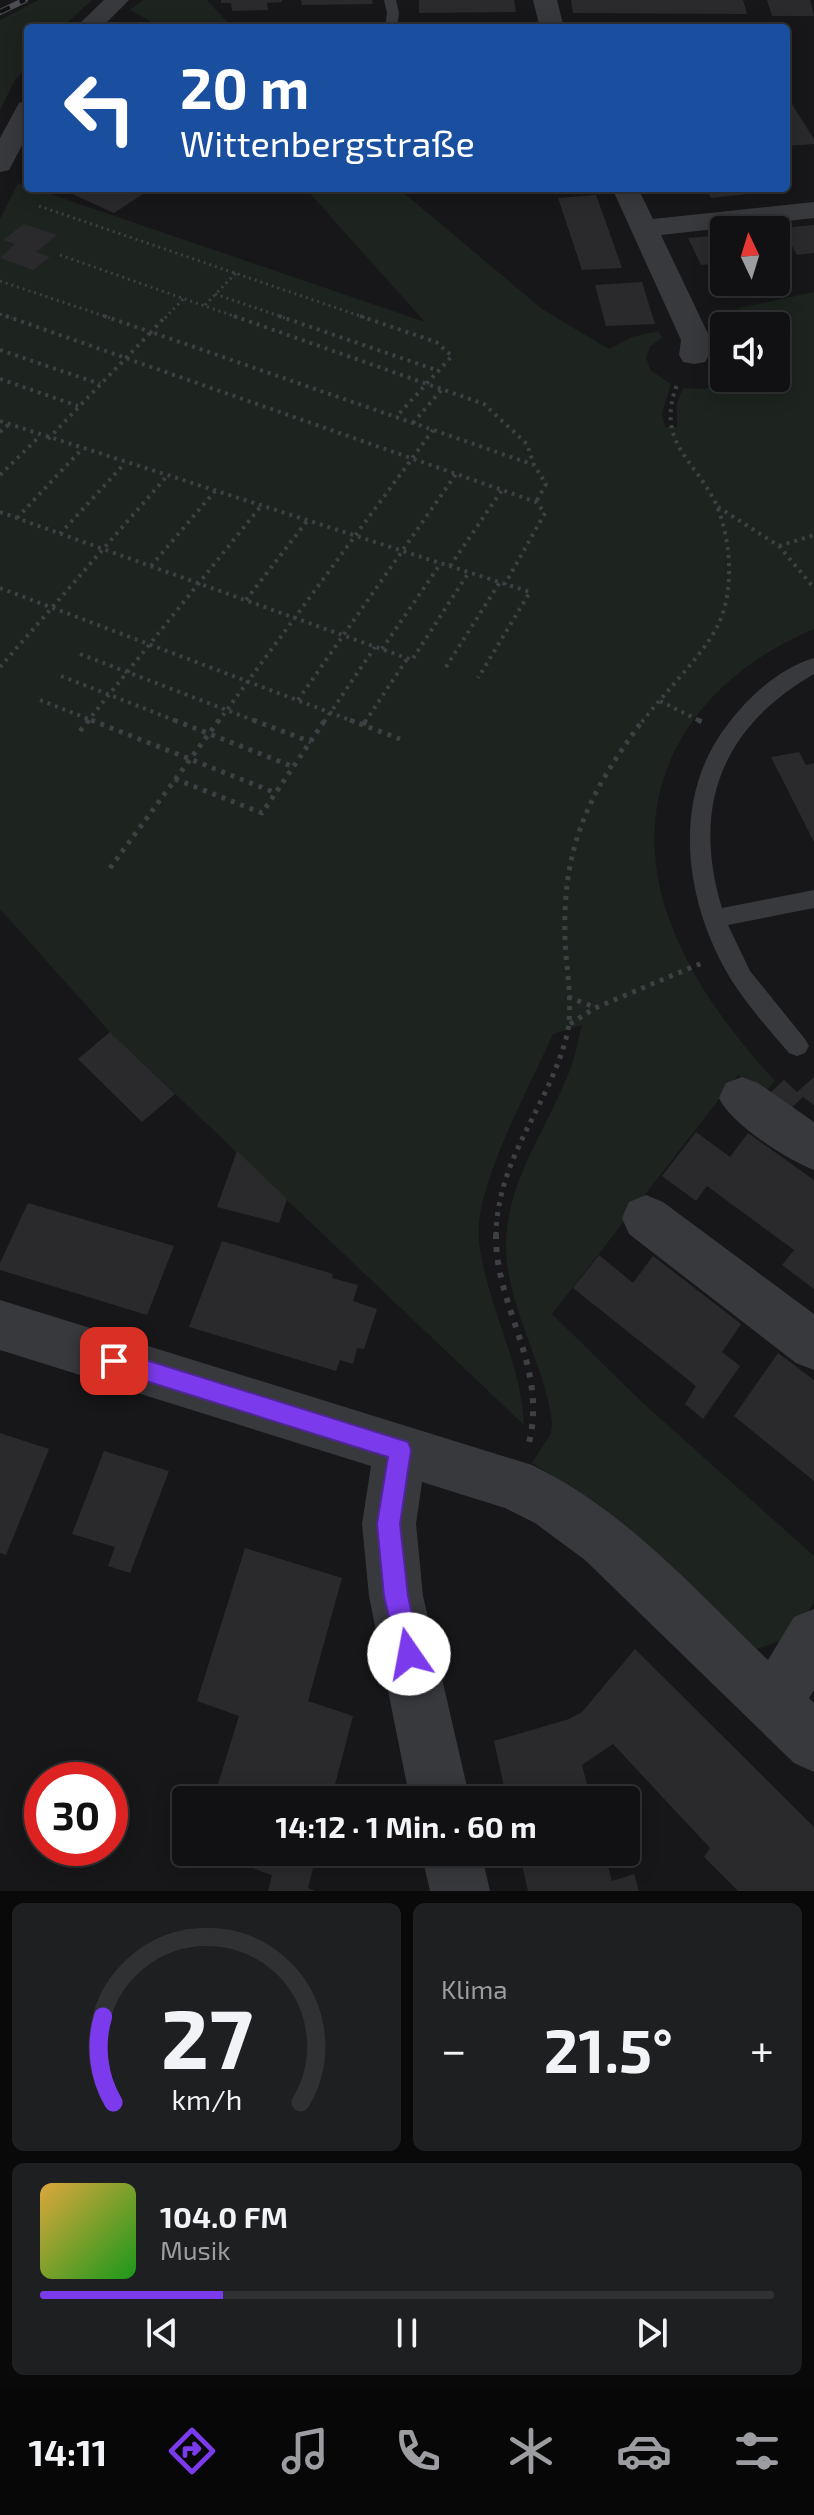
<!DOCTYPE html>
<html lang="de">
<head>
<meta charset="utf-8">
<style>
	:root { --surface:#111113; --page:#1e1f21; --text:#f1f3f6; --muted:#9c9da0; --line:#303133; --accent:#7c3aed }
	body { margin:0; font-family:"Exo 2",sans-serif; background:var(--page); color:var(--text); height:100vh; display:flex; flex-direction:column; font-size:30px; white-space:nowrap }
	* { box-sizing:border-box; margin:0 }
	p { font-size:26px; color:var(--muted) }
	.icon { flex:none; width:44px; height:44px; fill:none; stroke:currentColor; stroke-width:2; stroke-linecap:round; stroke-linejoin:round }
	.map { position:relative; height:1891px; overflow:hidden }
	.sheet { display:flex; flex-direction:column; gap:12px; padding:12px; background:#09090a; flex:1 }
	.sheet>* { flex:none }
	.guide { position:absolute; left:24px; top:24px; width:766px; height:168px; border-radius:8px; box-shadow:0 4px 20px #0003,0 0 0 2px var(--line); background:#1a4fa0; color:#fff; overflow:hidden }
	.needle { width:52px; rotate:356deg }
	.tools { position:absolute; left:710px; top:216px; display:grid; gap:16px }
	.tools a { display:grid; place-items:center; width:80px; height:80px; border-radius:8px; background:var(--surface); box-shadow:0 4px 20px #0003,0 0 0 2px var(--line); font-size:40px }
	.speed { position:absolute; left:24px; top:1762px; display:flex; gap:16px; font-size:40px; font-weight:700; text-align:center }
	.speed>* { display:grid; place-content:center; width:104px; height:104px; border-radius:50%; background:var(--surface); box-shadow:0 4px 20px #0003,0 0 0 2px var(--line); line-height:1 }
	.speed .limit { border:12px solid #d22; background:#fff; color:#111 }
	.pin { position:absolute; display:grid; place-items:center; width:68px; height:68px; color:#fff; margin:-34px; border-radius:16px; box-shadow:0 4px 12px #0006 }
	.me { position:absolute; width:88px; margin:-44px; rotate:348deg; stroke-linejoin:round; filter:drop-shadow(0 0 6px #0008) }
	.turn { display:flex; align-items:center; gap:28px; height:168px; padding:0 24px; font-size:36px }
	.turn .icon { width:104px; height:104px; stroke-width:2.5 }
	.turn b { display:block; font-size:56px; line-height:68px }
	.big { font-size:60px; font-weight:700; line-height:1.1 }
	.sheet .card { flex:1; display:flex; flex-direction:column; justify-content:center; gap:12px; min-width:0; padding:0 28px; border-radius:12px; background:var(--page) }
	.sheet .dial { align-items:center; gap:0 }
	.dial svg { height:208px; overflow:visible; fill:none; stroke:var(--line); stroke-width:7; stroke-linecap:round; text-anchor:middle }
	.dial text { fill:var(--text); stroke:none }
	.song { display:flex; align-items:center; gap:24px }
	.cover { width:96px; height:96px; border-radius:12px; background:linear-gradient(135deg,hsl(40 70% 55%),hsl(120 70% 35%)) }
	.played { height:8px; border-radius:4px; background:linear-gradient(90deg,var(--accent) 25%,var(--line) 25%) }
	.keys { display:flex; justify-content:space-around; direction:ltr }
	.heat { display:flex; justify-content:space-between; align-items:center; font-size:44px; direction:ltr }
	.sheet .tiles { flex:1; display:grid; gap:12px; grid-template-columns:1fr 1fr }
	.card:last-child { grid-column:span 2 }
	.trip { position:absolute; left:172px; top:1786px; width:468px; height:80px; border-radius:8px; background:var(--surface); box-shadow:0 4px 20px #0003,0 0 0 2px var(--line); font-weight:700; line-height:80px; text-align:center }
	.dock { display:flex; height:128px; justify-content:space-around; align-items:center; background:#070708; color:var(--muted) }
	.dock .icon { width:56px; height:56px }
	.dock .on { color:var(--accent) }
	.dock b { font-size:36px; color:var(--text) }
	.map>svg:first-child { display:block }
</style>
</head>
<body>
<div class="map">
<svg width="814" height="1891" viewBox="0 0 814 1891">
	<rect width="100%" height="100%" fill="#171719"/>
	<g fill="#1d231e">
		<polygon points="39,0 92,0 61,28 28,28 28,66 15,80 0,110 0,20"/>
		<polygon points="143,0 207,0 233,28 163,28 130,10"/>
		<path d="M18 183 425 322 305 188H398L542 309 609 349 632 337 658 331 662 337 650 347 646 358 651 371 671 384 662 413 665 427H677V403L683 388 705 389 731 378H776V326H724V335L718 324 729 313 743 307 814 292V629C688 682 619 795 673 929 696 987 734 1036 775 1081L765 1093 738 1075 552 1314 644 1404 814 1556V1603L791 1637 751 1651 575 1490 532 1463 551 1433 552 1422C545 1367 513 1317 507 1263 498 1191 547 1131 571 1067 576 1054 578 1039 582 1025L553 1034C531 1085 473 1188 479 1241 486 1304 521 1360 524 1425L110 1032 0 909V219Z"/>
	</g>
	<g fill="#2a2a2d">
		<polygon points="221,0 282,0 282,2 267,3 268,10 232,11 231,3 221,3"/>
		<polygon points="301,0 372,0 373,4 302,5"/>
		<polygon points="419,0 514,0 516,12 419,13"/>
		<polygon points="571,0 743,0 747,14 573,13"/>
		<polygon points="767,0 810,0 814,16 772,16"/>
		<rect x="575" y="25" width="44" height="3"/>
		<polygon points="786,95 814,139 814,144 786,146"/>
		<polygon points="59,188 152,188 114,213"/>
		<polygon points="705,188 755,188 758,193 711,198"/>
		<polygon points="596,195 609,231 622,268 582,270 558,198"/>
		<polygon points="24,224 57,235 36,252 50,257 33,270 0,258 15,244 3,240"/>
		<polygon points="814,225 814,253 797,255 782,228"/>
		<polygon points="724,235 724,263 701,265 688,238"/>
		<polygon points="642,282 655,324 606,326 595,285"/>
		<polygon points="799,752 806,765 814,763 814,842 771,757"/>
		<polygon points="110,1032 175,1094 142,1122 78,1059"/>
		<polygon points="814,1077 814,1105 803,1097 789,1110 771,1092 784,1080 797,1092"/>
		<polygon points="696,1132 730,1157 748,1133 814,1180 814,1289 782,1265 794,1250 707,1186 696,1201 662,1176"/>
		<polygon points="237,1151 287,1199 279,1223 217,1207"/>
		<polygon points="28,1203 174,1246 147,1315 0,1270 0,1263"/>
		<polygon points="222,1241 333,1274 332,1278 358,1285 353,1301 377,1309 364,1349 357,1348 353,1364 340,1360 336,1371 189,1327"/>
		<polygon points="599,1255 633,1283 653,1256 741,1324 722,1352 740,1366 703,1419 685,1404 696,1386 573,1288"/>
		<polygon points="778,1353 814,1380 814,1481 734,1416"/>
		<polygon points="0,1433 49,1449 6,1555 0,1553"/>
		<polygon points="104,1451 169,1471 130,1573 108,1566 115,1547 72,1534"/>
		<polygon points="245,1548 342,1578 308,1701 353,1716 331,1800 213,1800 239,1716 197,1701"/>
		<polygon points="635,1649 814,1827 814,1891 738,1891 704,1857 710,1848 613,1744 582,1765 591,1800 507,1800 494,1741 569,1719 582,1712"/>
		<polygon points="207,1852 317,1852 308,1888 315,1891 268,1891 272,1875"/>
		<polygon points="519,1852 604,1852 612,1881 634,1874 639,1891 528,1891"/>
	</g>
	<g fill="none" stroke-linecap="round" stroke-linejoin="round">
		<g stroke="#3e4044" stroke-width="3" stroke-dasharray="2 4" stroke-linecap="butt">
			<polyline points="332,28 367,26"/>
			<polyline points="39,206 366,318"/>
			<polyline points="60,255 239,318"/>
			<polyline points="0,281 110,318"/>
			<polyline points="215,294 285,318"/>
			<polyline points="205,305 236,273"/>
			<polyline points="0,314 12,318"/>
			<polyline points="165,318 184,298"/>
		</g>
		<g stroke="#3e4044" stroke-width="4" stroke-dasharray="3 5" stroke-linecap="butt">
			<polyline points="6,316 536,502 545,513 505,584"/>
			<polyline points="104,316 151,332 166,316"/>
			<polyline points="234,316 484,404 527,444 534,465"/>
			<polyline points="279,316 439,371"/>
			<polyline points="360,316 436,342 452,356 396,417"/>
			<polyline points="0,350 100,384"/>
			<polyline points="0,379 78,406"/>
			<polyline points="0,421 530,592 478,678"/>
			<polyline points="413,423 443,388"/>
			<polyline points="0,432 9,424"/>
			<polyline points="48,439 151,332 534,465 546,484 536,502"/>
			<polyline points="0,475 40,436"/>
			<polyline points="718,507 779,546 814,588"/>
			<polyline points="0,512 412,660 469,572"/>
			<polyline points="17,518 82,449"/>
			<polyline points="60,534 125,463"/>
			<polyline points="779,546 814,535"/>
			<polyline points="151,566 215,491"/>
			<polyline points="450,566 502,490"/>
			<polyline points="0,588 355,722"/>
			<polyline points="246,600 307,521"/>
			<polyline points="382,649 441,563"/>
			<polyline points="80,654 258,722"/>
			<polyline points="0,667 167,476"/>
			<polyline points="446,667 500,582"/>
			<polyline points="61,676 179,722"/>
			<polyline points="40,700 96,722"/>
			<polyline points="298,700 456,474"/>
			<polyline points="660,701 702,722"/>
			<polyline points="87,722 261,506"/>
			<polyline points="218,722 433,430"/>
			<polyline points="324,722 375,647"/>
			<polyline points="365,722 407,659"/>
			<path d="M642 722C663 694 704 654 718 625 735 590 731 539 716 504 694 458 654 442 678 382"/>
		</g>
		<g stroke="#3e4044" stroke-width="5" stroke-dasharray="4 6" stroke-linecap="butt">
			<polyline points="91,720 276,793"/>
			<polyline points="174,720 294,767"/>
			<polyline points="253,720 311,742"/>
			<polyline points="350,720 400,739"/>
			<polyline points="698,720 706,724"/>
			<polyline points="363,725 366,720"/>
			<polyline points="80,731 89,720"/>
			<polyline points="175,779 262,813 325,720"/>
			<polyline points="110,868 219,720"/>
			<polyline points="568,997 594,1007"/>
			<polyline points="570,1024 595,1008 702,963"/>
			<path d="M496 1236C497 1160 545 1111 565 1042 575 1010 566 972 565 939 562 846 589 793 643 720"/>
		</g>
		<path stroke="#3e4044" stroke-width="6" stroke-dasharray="5 8" stroke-linecap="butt" d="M496 1234C495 1309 548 1364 529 1443"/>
		<g fill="#38393d" fill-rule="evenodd">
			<polygon points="384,0 396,0 399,13 397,28 385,28 387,13"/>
			<path d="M814 658V674C722 727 691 806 722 908L814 890V908L728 925 750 971 805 1039 809 1046 805 1053 797 1056 789 1053C769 1030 749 1007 732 981 685 905 669 799 728 724 749 696 780 668 814 658Z"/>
		</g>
		<g fill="#38393d" fill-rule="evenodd">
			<polygon points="104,0 129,0 101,28 75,28"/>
			<polygon points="533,0 557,0 564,28 540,28"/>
			<polygon points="28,100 28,134 9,170 0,172 0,138 19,103"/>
			<polygon points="612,188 638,188 653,219 814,202 814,218 661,235 711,340 709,355 705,362 694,364 683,362 679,355 681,340"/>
			<path d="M742 1077 758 1083 814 1122V1170C786 1159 731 1124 719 1098L726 1083Z"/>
			<polygon points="646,1195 663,1202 814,1314 814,1370 796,1363 629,1234 622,1218 629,1202"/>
			<path d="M0 1300 532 1465C625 1510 694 1589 768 1660L794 1617 814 1609V1690L809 1698 814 1703V1772L794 1763 585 1560 535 1523 505 1508 422 1482 416 1524 423 1596 470 1800H410L369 1596 362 1524 371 1466 0 1350Z"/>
			<polygon points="421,1852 481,1852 490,1891 430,1891"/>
		</g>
		<defs>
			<polyline id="rail" points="0,12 25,0"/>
		</defs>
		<use href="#rail" stroke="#4b4d52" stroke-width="6"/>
		<use href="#rail" stroke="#121214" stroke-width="4" stroke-dasharray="11" stroke-linecap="butt"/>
	</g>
	<polygon fill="#7c3aed" stroke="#51269a" stroke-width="2" points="114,1350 408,1442 411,1450 400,1524 408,1596 421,1654 417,1663 409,1667 400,1663 384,1596 377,1524 388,1457 114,1371 107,1368 104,1361 107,1353"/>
</svg>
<div class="tools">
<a><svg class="needle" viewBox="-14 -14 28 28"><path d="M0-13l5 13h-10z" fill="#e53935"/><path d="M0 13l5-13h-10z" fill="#9c9da0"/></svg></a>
<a><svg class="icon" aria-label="sound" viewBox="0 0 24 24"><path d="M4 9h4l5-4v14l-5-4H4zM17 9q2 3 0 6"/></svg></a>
</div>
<div class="speed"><div class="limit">30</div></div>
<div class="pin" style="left:114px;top:1361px;background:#d93025"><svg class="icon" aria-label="arrive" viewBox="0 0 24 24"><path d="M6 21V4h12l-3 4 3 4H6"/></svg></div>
<svg class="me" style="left:409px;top:1654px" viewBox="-20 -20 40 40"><circle r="19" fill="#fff"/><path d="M0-13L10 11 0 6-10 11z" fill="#7c3aed"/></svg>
<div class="trip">14:12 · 1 Min. · 60 m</div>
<div class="guide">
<div class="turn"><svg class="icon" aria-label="left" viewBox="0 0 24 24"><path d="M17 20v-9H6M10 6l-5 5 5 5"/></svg><div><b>20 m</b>Wittenbergstraße</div></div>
</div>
</div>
<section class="sheet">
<div class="tiles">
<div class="card dial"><svg viewBox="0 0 100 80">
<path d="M14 69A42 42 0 1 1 86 69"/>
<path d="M14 69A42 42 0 0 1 10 36" stroke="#7c3aed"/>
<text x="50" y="56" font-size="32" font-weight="700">27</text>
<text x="50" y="72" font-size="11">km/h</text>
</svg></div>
<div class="card"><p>Klima</p>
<div class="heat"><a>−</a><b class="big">21.5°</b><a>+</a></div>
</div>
<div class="card">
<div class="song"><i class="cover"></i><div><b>104.0 FM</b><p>Musik</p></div></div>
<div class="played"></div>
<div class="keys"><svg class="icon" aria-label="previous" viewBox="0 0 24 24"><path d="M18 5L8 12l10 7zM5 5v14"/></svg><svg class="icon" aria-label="pause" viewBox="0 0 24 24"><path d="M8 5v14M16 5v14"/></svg><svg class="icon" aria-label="next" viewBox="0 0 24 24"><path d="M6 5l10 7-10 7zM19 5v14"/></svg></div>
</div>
</div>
</section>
<nav class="dock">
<b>14:11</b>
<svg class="icon on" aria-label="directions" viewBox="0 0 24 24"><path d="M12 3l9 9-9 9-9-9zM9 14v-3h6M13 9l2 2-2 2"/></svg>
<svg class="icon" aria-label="music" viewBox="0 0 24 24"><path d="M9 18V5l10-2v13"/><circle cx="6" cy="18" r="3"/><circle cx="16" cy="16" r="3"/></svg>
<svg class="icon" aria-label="phone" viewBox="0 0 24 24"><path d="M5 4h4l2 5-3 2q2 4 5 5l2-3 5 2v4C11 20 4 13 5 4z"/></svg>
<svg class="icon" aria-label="climate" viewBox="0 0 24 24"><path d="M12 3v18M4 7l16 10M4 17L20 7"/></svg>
<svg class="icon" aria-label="car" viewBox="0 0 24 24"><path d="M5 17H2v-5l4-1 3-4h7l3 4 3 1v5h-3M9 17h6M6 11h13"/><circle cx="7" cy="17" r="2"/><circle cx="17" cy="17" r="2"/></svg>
<svg class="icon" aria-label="filters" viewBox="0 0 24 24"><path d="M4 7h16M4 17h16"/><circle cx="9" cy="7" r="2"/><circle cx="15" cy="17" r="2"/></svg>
</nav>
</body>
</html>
